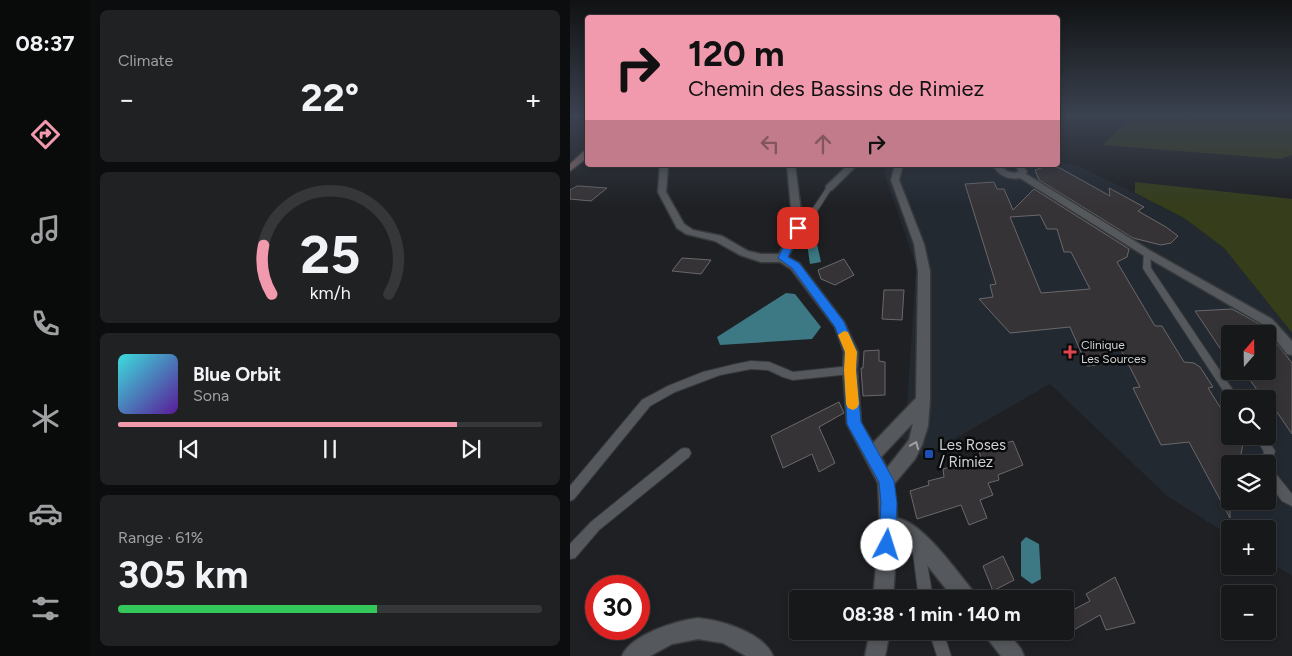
<!DOCTYPE html>
<html lang="en">
<head>
<meta charset="utf-8">
<style>
	:root { --surface:#16181a; --page:#1f2123; --text:#f1f3f6; --muted:#9ea0a2; --line:#353739; --accent:#f29aad }
	body { margin:0; font-family:Figtree,sans-serif; background:var(--page); color:var(--text); height:100vh; display:flex; flex-direction:column; font-size:19px; white-space:nowrap }
	* { box-sizing:border-box; margin:0 }
	p { font-size:16px; color:var(--muted) }
	.icon { flex:none; width:28px; height:28px; fill:none; stroke:currentColor; stroke-width:2; stroke-linecap:round; stroke-linejoin:round }
	.map { position:relative; flex:1; overflow:hidden }
	.side { display:flex; flex-direction:column; gap:10px; padding:10px; background:#0c0d0e; width:480px }
	.side>* { flex:none }
	.hud { position:absolute; left:15px; top:15px; width:475px; height:152px; border-radius:5px; box-shadow:0 2px 8px #0003,0 0 0 1px var(--line); background:#f29aad; color:#111; overflow:hidden }
	.needle { width:32px; rotate:20deg }
	.controls { position:absolute; left:651px; top:325px; display:grid; gap:10px }
	.controls a { display:grid; place-items:center; width:55px; height:55px; border-radius:5px; background:var(--surface); box-shadow:0 2px 8px #0003,0 0 0 1px var(--line); font-size:25px }
	.speed { position:absolute; left:15px; top:575px; display:flex; gap:10px; font-size:25px; font-weight:700; text-align:center }
	.speed>* { display:grid; place-content:center; width:65px; height:65px; border-radius:50%; background:var(--surface); box-shadow:0 2px 8px #0003,0 0 0 1px var(--line); line-height:1 }
	.speed .limit { border:8px solid #d22; background:#fff; color:#111 }
	.pin { position:absolute; display:grid; place-items:center; width:42px; height:42px; color:#fff; margin:-21px; border-radius:10px; box-shadow:0 2px 8px #0006 }
	.me { position:absolute; width:55px; margin:-28px; rotate:5deg; stroke-linejoin:round; filter:drop-shadow(0 0 4px #0008) }
	.turn { display:flex; align-items:center; gap:18px; height:105px; padding:0 20px; font-size:22px }
	.turn .icon { width:65px; height:65px; stroke-width:2.5 }
	.turn b { display:block; font-size:35px; line-height:42px }
	.lanes { display:flex; align-items:center; height:48px; padding:0 20px; background:#0003; justify-content:center; gap:25px; direction:ltr }
	.lanes .off { opacity:.35 }
	.big { font-size:38px; font-weight:700; line-height:1.1 }
	.side .tile { flex:1; display:flex; flex-direction:column; justify-content:center; gap:8px; min-width:0; padding:0 18px; border-radius:8px; background:var(--page) }
	.side .dial { align-items:center; gap:0 }
	.dial svg { height:130px; overflow:visible; fill:none; stroke:var(--line); stroke-width:7; stroke-linecap:round; text-anchor:middle }
	.dial text { fill:var(--text); stroke:none }
	.song { display:flex; align-items:center; gap:15px }
	.cover { width:60px; height:60px; border-radius:8px; background:linear-gradient(135deg,hsl(180 70% 55%),hsl(270 70% 35%)) }
	.played { height:5px; border-radius:2px; background:linear-gradient(90deg,var(--accent) 80%,var(--line) 80%) }
	.keys { display:flex; justify-content:space-around; direction:ltr }
	.heat { display:flex; justify-content:space-between; align-items:center; font-size:28px; direction:ltr }
	.charge { height:8px; border-radius:4px; background:linear-gradient(90deg,#34c759 61%,var(--line) 0) }
	.trip { position:absolute; left:219px; top:590px; width:285px; height:50px; border-radius:5px; background:var(--surface); box-shadow:0 2px 8px #0003,0 0 0 1px var(--line); font-weight:700; line-height:50px; text-align:center }
	main { display:flex; flex:1; min-height:0 }
	.dock { display:flex; flex-direction:column; width:90px; justify-content:space-around; align-items:center; background:#090a0a; color:var(--muted) }
	.dock .icon { width:35px; height:35px }
	.dock .active { color:var(--accent) }
	.dock b { font-size:22px; color:var(--text) }
	.map>svg:first-child { display:block }
</style>
</head>
<body>
<main>
<nav class="dock">
<b>08:37</b>
<svg class="icon active" aria-label="directions" viewBox="0 0 24 24"><path d="M12 3l9 9-9 9-9-9zM9 14v-3h6M13 9l2 2-2 2"/></svg>
<svg class="icon" aria-label="music" viewBox="0 0 24 24"><path d="M9 18V5l10-2v13"/><circle cx="6" cy="18" r="3"/><circle cx="16" cy="16" r="3"/></svg>
<svg class="icon" aria-label="phone" viewBox="0 0 24 24"><path d="M5 4h4l2 5-3 2q2 4 5 5l2-3 5 2v4C11 20 4 13 5 4z"/></svg>
<svg class="icon" aria-label="climate" viewBox="0 0 24 24"><path d="M12 3v18M4 7l16 10M4 17L20 7"/></svg>
<svg class="icon" aria-label="car" viewBox="0 0 24 24"><path d="M5 17H2v-5l4-1 3-4h7l3 4 3 1v5h-3M9 17h6M6 11h13"/><circle cx="7" cy="17" r="2"/><circle cx="17" cy="17" r="2"/></svg>
<svg class="icon" aria-label="filters" viewBox="0 0 24 24"><path d="M4 7h16M4 17h16"/><circle cx="9" cy="7" r="2"/><circle cx="15" cy="17" r="2"/></svg>
</nav>
<section class="side">
<div class="tile"><p>Climate</p>
<div class="heat"><a>−</a><b class="big">22°</b><a>+</a></div>
</div>
<div class="tile dial"><svg viewBox="0 0 100 80">
<path d="M14 69A42 42 0 1 1 86 69"/>
<path d="M14 69A42 42 0 0 1 9 39" stroke="#f29aad"/>
<text x="50" y="56" font-size="32" font-weight="700">25</text>
<text x="50" y="72" font-size="11">km/h</text>
</svg></div>
<div class="tile">
<div class="song"><i class="cover"></i><div><b>Blue Orbit</b><p>Sona</p></div></div>
<div class="played"></div>
<div class="keys"><svg class="icon" aria-label="previous" viewBox="0 0 24 24"><path d="M18 5L8 12l10 7zM5 5v14"/></svg><svg class="icon" aria-label="pause" viewBox="0 0 24 24"><path d="M8 5v14M16 5v14"/></svg><svg class="icon" aria-label="next" viewBox="0 0 24 24"><path d="M6 5l10 7-10 7zM19 5v14"/></svg></div>
</div>
<div class="tile"><p>Range · 61%</p><b class="big">305 km</b><div class="charge"></div></div>
</section>
<div class="map">
<svg width="722" height="656" viewBox="0 0 722 656">
	<rect width="100%" height="100%" fill="#1e2023"/>
	<path fill="#232931" fill-rule="evenodd" d="M488 161 509 166 614 218 654 248 722 333V576L698 561V529H660V536L597 496 480 384 353 457 319 426 337 406 346 266 314 173 318 165H488ZM660 334H698V371H660ZM660 399H698V436H660ZM660 464H698V501H660Z"/>
	<g fill="#353d1a">
		<polygon points="564,115 722,115 722,155 710,159 533,145"/>
		<polygon points="565,182 722,199 722,333 654,248 614,218 565,193"/>
	</g>
	<g fill="#3c7984">
		<polygon points="245,235 251,262 240,264 236,237"/>
		<polygon points="216,293 225,294 251,327 242,339 150,345 147,337"/>
		<polygon points="456,537 469,544 471,579 462,584 451,576 451,542"/>
	</g>
	<g fill="#363336" stroke="#6b686b" fill-rule="evenodd">
		<polygon points="477,166 490,168 540,196 539,188 574,207 568,211 596,227 608,236 601,243 591,245 563,238 469,180 465,170"/>
		<path d="M424 182 427 189H434L443 210 464 189 559 249 557 257 547 262 585 326H592L614 362 624 363 630 367 643 387 638 388 660 423V436H668L673 444 669 464H660V518L619 442 591 445 563 388 570 387 547 342 528 365 517 366 500 327 440 333 409 299 423 297 420 285 426 284 395 184ZM470 215 477 229H487L494 252H501L520 289 471 293 440 217Z"/>
		<polygon points="7,186 9,186 37,188 21,201 0,199 0,190"/>
		<polygon points="112,258 141,260 131,274 102,271"/>
		<polygon points="274,259 284,275 265,285 251,279 248,270"/>
		<polygon points="314,290 334,290 332,320 312,319"/>
		<polygon points="662,309 693,326 722,363 722,434 698,399 693,393 689,393 674,371 698,371 698,334 660,334 660,363 625,311"/>
		<polygon points="309,350 309,361 315,362 315,395 293,396 291,368 293,368 294,351"/>
		<polygon points="269,402 274,413 249,427 265,463 249,472 242,454 213,468 201,436"/>
		<polygon points="443,441 453,465 428,475 429,480 418,483 423,495 410,500 417,518 399,525 391,505 347,519 340,491 359,485 358,481 374,477 373,469 411,458 409,451"/>
		<polygon points="433,556 444,580 423,591 413,566"/>
		<polygon points="545,577 565,623 536,630 530,615 495,635 495,614 520,601 516,594"/>
	</g>
	<g fill="none" stroke-linecap="round" stroke-linejoin="round">
		<defs>
			<g id="lane">
				<polygon points="257,187 262,188 242,219 230,230 226,230 226,226 237,217"/>
				<polygon points="574,251 580,251 581,268 669,399 660,399 660,401 574,270 573,268"/>
				<polygon points="181,361 199,362 223,372 280,366 283,367 285,370 283,373 280,374 223,380 213,377 198,370 181,369 150,375 105,392 80,406 4,499 0,501 0,486 72,400 98,386 133,372 166,364"/>
				<polygon points="685,436 696,436 705,451 700,468 702,469 722,494 722,506 712,501 698,482 698,464 690,464 694,452"/>
				<polygon points="115,448 119,449 121,453 119,457 29,530 5,558 0,559 0,544 21,522 111,449"/>
				<polygon points="348,539 352,541 354,545 363,599 349,599 342,545 344,541"/>
				<polygon points="359,631 373,631 381,656 367,656"/>
			</g>
			<g id="street">
				<path d="M90 165H98L96 192 114 224 123 230 152 236 178 251 191 254H209L223 228 217 165H225L233 228 218 257 229 263 274 322 288 352 287 370 291 423 303 443 346 398 348 271 344 244 321 180 325 165H333L329 180 354 244 360 271V400L358 426 352 445 345 459 324 484 327 518C354 523 386 571 404 592L407 599H384L342 546 327 535 323 599H303L310 525 308 483 277 424 273 370 274 352 265 327 221 269 210 262H191L170 255 145 241 116 234 107 228 88 192ZM343 423 339 440 317 468 311 457Z"/>
				<polygon points="278,165 287,165 262,190 256,190 256,186"/>
				<path d="M422 165H430L437 171 444 173 449 171 444 165H452L457 171 456 174 581 251 702 319 722 341V355L717 354 694 325 573 255 450 178C437 180 429 175 422 165Z"/>
				<path d="M128 618C151 620 194 633 203 656H176L153 643 128 639 102 644 80 656H52C61 634 106 621 128 618Z"/>
				<polygon points="300,631 320,631 315,656 295,656"/>
				<polygon points="414,631 437,631 451,649 454,656 431,656 417,638"/>
			</g>
			<polygon id="secondary" points="15,150 18,150 18,157 0,171 0,164"/>
		</defs>
		<use href="#lane" stroke="#383a3c" stroke-width="2"/>
		<use href="#street" stroke="#383a3c" stroke-width="3"/>
		<use href="#secondary" stroke="#383a3c" stroke-width="3"/>
		<g stroke="#535558" stroke-width="2" stroke-dasharray="2.5 2" stroke-linecap="butt">
			<polyline points="499,115 519,119 574,115"/>
			<polyline points="588,115 618,119 670,115"/>
		</g>
		<use href="#lane" fill="#55585c" fill-rule="evenodd"/>
		<use href="#street" fill="#55585c" fill-rule="evenodd"/>
		<use href="#secondary" fill="#846b69" fill-rule="evenodd"/>
	</g>
	<defs><path id="oneway-chevron" d="M-2-3.5L2.5 0L-2 3.5" fill="none" stroke-width="1.6" stroke-linecap="round" stroke-linejoin="round" transform="scale(1.25)"/></defs>
	<use stroke="#9fa1a4" href="#oneway-chevron" transform="translate(345 445) rotate(-68)"/>
	<linearGradient id="sky" x2="0" y2="1"><stop stop-color="#101213"/><stop offset="0.56" stop-color="#3b4250"/><stop offset="1" stop-color="#3b4250" stop-opacity="0"/></linearGradient>
	<rect width="722" height="207" fill="url(#sky)"/>
	<polygon fill="#1a73e8" stroke="#114b97" points="228,226 232,228 218,257 229,263 274,322 287,352 286,370 291,422 324,481 327,503 325,545 323,551 317,553 311,551 309,545 311,503 309,482 277,424 274,370 275,352 265,327 222,268 208,258 223,228"/>
	<polygon fill="#f59e0b" points="274,331 278,332 287,352 286,370 289,404 287,408 283,410 278,408 276,404 274,370 275,352 268,335"/>
	<path fill="#e0444e" stroke="#090a0b" stroke-width="2" d="M497.5 344.5h5v5h5v5h-5v5h-5v-5h-5v-5h5z"/>
	<rect fill="#1a4fb4" stroke="#090a0b" stroke-width="2" x="354" y="449" width="10" height="10" rx="2.5"/>
	<g text-anchor="middle" stroke-width="5" stroke-linejoin="round" paint-order="stroke">
		<g font-size="12" fill="#d0d2d4" stroke="#090a0b" text-anchor="start">
			<text x="511" y="349">Clinique<tspan x="511" dy="14">Les Sources</tspan></text>
		</g>
		<g font-size="15" fill="#d0d2d4" stroke="#090a0b" text-anchor="start">
			<text x="369" y="450">Les Roses<tspan x="369" dy="17">/ Rimiez</tspan></text>
		</g>
	</g>
</svg>
<div class="controls">
<a><svg class="needle" viewBox="-14 -14 28 28"><path d="M0-13l5 13h-10z" fill="#e53935"/><path d="M0 13l5-13h-10z" fill="#9ea0a2"/></svg></a>
<a><svg class="icon" aria-label="search" viewBox="0 0 24 24"><circle cx="10" cy="10" r="6"/><path d="M15 15l6 6"/></svg></a>
<a><svg class="icon" aria-label="layers" viewBox="0 0 24 24"><path d="M12 4l9 5-9 5-9-5zM3 14l9 5 9-5"/></svg></a>
<a>+</a>
<a>−</a>
</div>
<div class="speed"><div class="limit">30</div></div>
<div class="pin" style="left:228px;top:228px;background:#d93025"><svg class="icon" aria-label="arrive" viewBox="0 0 24 24"><path d="M6 21V4h12l-3 4 3 4H6"/></svg></div>
<svg class="me" style="left:317px;top:545px" viewBox="-20 -20 40 40"><circle r="19" fill="#fff"/><path d="M0-13L10 11 0 6-10 11z" fill="#1a73e8"/></svg>
<div class="trip">08:38 · 1 min · 140 m</div>
<div class="hud">
<div class="turn"><svg class="icon" aria-label="right" viewBox="0 0 24 24"><path d="M7 20v-9h11M14 6l5 5-5 5"/></svg><div><b>120 m</b>Chemin des Bassins de Rimiez</div></div>
<div class="lanes"><svg class="icon off" aria-label="left" viewBox="0 0 24 24"><path d="M17 20v-9H6M10 6l-5 5 5 5"/></svg><svg class="icon off" aria-label="ahead" viewBox="0 0 24 24"><path d="M12 20V5M6 11l6-6 6 6"/></svg><svg class="icon" aria-label="right" viewBox="0 0 24 24"><path d="M7 20v-9h11M14 6l5 5-5 5"/></svg></div>
</div>
</div>
</main>
</body>
</html>
